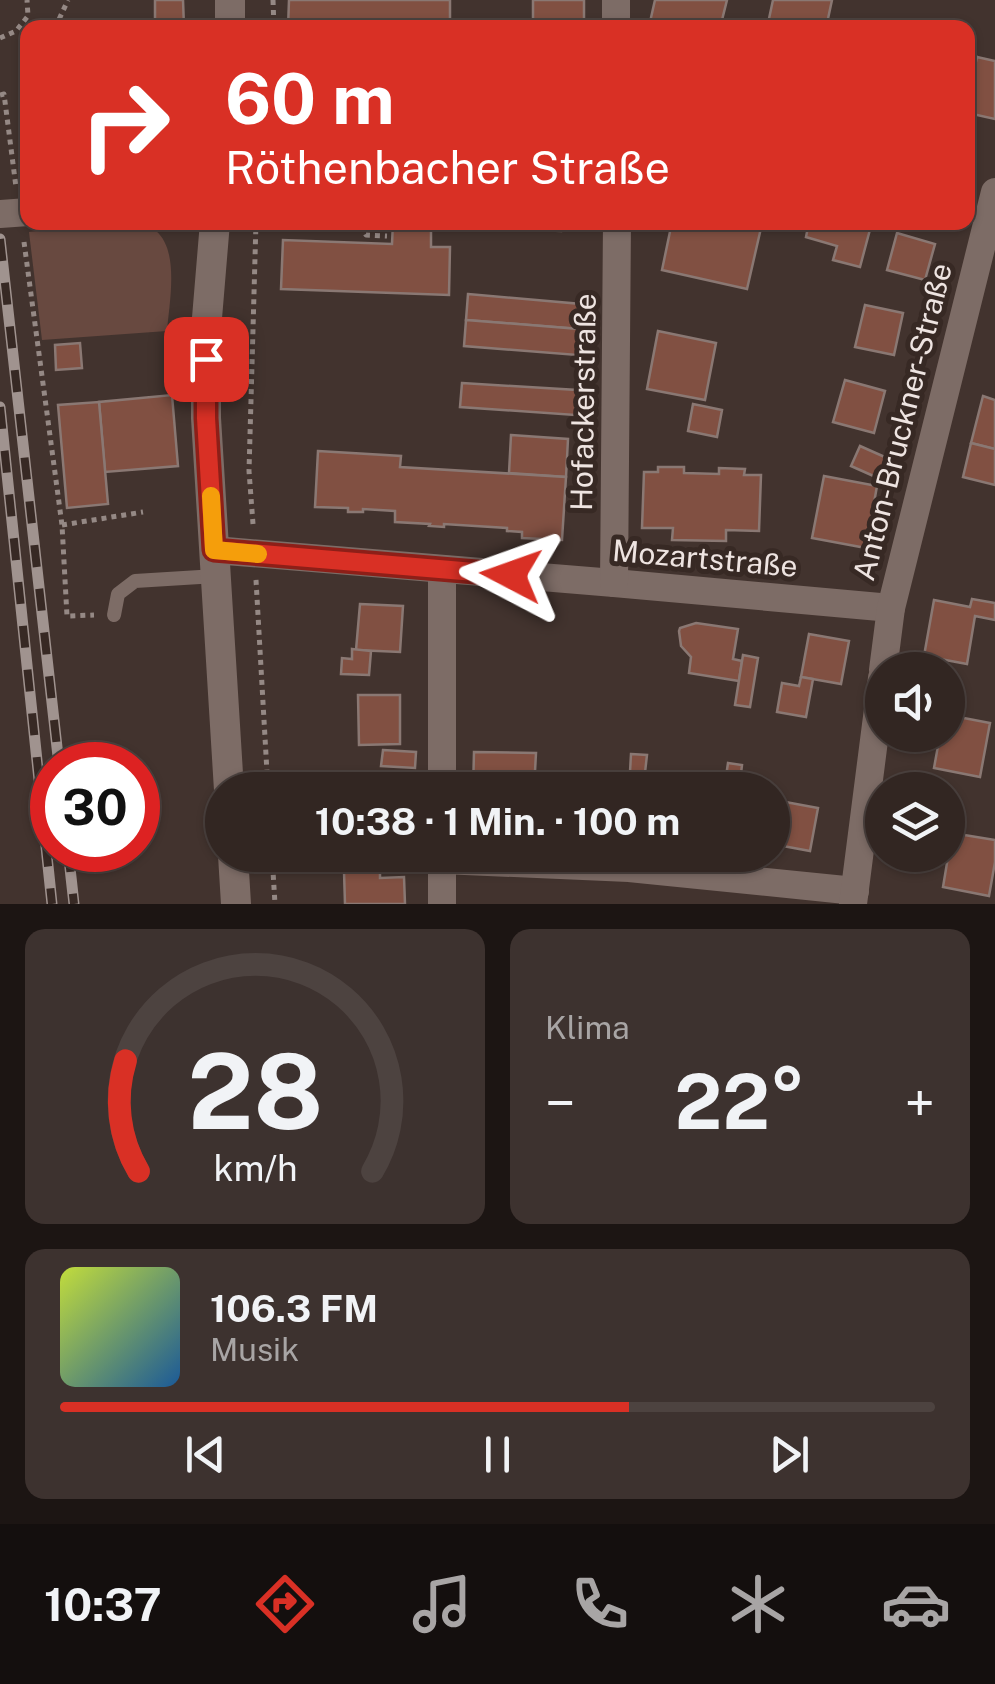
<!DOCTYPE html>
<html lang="de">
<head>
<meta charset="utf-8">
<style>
	:root { --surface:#322622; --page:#3d322f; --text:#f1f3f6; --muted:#a8a5a5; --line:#4d4340; --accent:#d93025 }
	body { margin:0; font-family:"Public Sans",sans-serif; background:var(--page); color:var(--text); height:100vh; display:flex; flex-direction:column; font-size:38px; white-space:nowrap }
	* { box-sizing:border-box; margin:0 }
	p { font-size:32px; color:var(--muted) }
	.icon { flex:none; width:55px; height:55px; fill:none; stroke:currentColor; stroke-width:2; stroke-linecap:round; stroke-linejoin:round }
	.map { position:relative; height:904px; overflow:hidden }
	.details { display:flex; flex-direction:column; gap:25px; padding:25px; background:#1c1513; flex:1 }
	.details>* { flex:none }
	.top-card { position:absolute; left:20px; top:20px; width:955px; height:210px; border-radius:20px; box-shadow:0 2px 8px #0004,0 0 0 2px var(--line); background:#d93025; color:#fff; overflow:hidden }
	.tools { position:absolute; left:865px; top:652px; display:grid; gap:20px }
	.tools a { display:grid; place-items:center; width:100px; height:100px; border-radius:50%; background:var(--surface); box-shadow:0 2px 8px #0004,0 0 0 2px var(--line); font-size:50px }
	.speed { position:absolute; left:30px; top:742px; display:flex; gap:20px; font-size:50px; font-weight:700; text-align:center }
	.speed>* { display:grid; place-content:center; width:130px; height:130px; border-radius:50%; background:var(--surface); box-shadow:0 2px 8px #0004,0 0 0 2px var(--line); line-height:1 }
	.speed .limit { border:15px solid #d22; background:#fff; color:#111 }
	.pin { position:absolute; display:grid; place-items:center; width:85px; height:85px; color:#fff; margin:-42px; border-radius:20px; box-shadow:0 5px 15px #0006 }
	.me { position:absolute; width:110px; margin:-55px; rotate:274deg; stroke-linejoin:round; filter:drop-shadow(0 0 8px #0008) }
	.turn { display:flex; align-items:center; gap:35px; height:210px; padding:0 40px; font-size:45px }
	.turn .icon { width:130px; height:130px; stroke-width:2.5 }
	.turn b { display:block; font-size:70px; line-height:85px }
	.big { font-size:75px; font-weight:700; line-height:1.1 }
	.details .widget { flex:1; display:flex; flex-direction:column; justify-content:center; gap:15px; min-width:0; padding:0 35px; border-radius:20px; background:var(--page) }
	.details .dial { align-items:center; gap:0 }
	.dial svg { height:260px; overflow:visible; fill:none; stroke:var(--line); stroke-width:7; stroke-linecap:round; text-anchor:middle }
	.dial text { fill:var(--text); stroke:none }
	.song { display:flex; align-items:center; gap:30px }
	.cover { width:120px; height:120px; border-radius:15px; background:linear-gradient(135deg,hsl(70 70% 55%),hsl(210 70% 35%)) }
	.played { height:10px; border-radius:5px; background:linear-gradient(90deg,var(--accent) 65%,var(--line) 65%) }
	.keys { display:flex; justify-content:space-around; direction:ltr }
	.heat { display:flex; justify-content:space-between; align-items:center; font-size:55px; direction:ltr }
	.details .tiles { flex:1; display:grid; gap:25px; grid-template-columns:1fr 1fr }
	.widget:last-child { grid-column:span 2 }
	.trip { position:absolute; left:205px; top:772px; width:585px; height:100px; border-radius:50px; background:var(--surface); box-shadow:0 2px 8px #0004,0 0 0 2px var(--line); font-weight:700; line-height:100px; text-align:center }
	.tab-bar { display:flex; height:160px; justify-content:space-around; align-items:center; background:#140f0e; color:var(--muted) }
	.tab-bar .icon { width:70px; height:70px }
	.tab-bar .active { color:var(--accent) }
	.tab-bar b { font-size:45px; color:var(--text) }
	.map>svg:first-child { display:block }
</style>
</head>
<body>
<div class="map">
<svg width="995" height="904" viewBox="0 0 995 904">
	<rect width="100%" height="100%" fill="#42332e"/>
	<path fill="#684940" d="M125 223C135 224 148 224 156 231 180 251 169 304 167 331L42 340 29 232Z"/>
	<g fill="#815042" stroke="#8a7873" stroke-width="2.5">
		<polygon points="155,0 183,0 184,27 155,27"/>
		<polygon points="289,0 450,0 450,28 288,28"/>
		<rect x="533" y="0" width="51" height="28"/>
		<polygon points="655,0 727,0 720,28 671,28 650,22"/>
		<polygon points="773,0 832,0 826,28 767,28"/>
		<polygon points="968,55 977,57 968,98"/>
		<polygon points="977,57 995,61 995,119 968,113 968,98"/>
		<polygon points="393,222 561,222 561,231 431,226 431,247 450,247 449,295 281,289 283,240 392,244"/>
		<polygon points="672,222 737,222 761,228 747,289 662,270"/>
		<polygon points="809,222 872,222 860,267 833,260 837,246 806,237"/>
		<polygon points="897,233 935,244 925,280 887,270"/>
		<polygon points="468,294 581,304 579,329 466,320"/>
		<polygon points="865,305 903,313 894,355 855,347"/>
		<polygon points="466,320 579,329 577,355 464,346"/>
		<polygon points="658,331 716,343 705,400 647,389"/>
		<polygon points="80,343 82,368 56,370 55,345"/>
		<polygon points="845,380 885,391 874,433 833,422"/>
		<polygon points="462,383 577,390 575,415 460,407"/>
		<polygon points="172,395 178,466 105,472 99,402"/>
		<polygon points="983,396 995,400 995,449 971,443"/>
		<polygon points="99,402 108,504 67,508 58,405"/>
		<polygon points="693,404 722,410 717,437 688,431"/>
		<polygon points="511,435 568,439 566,477 509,473"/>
		<polygon points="971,443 995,449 995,485 963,477"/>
		<polygon points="860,446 887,458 878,478 851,466"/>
		<polygon points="318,451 401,456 400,467 566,477 562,540 522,538 522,532 507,531 507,528 444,524 444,527 429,526 430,524 395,522 395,511 363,509 363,512 348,512 348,508 315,507"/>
		<polygon points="658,467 684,467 684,473 719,474 719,468 745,469 744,475 761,475 759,531 726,530 726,541 672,540 673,528 642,528 644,472 658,472"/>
		<polygon points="824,476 877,486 866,548 812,538"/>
		<polygon points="972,599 995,603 995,620 975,616 967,664 924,656 934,600 970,607"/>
		<polygon points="360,604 403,606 400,652 356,650"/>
		<polygon points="696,623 738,629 733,659 742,661 739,681 689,673 691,657 681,646 679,631 680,628"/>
		<polygon points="809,634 849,641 841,684 801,677"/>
		<polygon points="352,649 371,651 369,675 341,674 342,658 352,659"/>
		<polygon points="743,655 758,658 750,707 735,705"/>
		<polygon points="801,677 813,679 806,717 777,712 782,683 799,686"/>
		<polygon points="358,695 400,695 400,744 359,745"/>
		<polygon points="948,715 990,723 980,777 934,768 940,735 948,735"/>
		<polygon points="383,750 416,752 415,768 381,766"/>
		<polygon points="474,752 536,753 534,790 473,790"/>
		<polygon points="631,754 647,755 643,790 629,790"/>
		<polygon points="728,763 742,765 739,790 724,790"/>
		<polygon points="675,775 721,781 719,790 673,790"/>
		<polygon points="402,783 402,790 354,790 354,784"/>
		<polygon points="584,785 628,785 629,790 584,790"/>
		<polygon points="780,801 818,808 810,851 772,844"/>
		<polygon points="952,833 995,840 995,862 989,896 943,887"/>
		<polygon points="380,869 380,878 404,877 405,904 345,904 344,871"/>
	</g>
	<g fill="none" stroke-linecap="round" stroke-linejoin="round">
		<g stroke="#958985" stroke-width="5" stroke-dasharray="5 5" stroke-linecap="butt">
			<polyline points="273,0 274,28"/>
			<polyline points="55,28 68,0"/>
			<polyline points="0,38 16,31 28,16 27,0"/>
			<polyline points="28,87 24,132 28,170"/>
			<polyline points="0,95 4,94 16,187"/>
			<polyline points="270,222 362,227 366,235 387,236"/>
			<polyline points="24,242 62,525 67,616 94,615"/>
			<polyline points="253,524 249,471 256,222"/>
			<polyline points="62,525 143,512"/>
			<polyline points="256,580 268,790"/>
			<polyline points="272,855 275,904"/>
		</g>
		<polyline stroke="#7d6c66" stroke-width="14" points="114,615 118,594 135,581 216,576"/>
		<g stroke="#7d6c66" stroke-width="28">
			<polyline points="616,0 616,28"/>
			<polyline points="0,214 28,212"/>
			<polyline points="214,550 614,583 891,608"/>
			<polyline points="614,583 617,222"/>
			<polyline points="883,670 891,608 995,192"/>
			<polyline points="442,790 442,570"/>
			<polyline points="442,855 442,904"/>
			<polyline points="442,860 629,868 855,891"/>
			<polyline points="853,904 882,678"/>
		</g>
		<g stroke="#7d6c66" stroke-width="30">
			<polyline points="230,28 230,0"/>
			<polyline points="215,222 206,330 206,418 229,790"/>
			<polyline points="233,855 236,904"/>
		</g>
		<defs>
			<g id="rail">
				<polyline points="0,239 59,765"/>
				<polyline points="0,407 52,904"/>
				<polyline points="68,850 74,904"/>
			</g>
		</defs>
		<use href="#rail" stroke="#a0938f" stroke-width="11"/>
		<use href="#rail" stroke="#372924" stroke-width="8" stroke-dasharray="22" stroke-linecap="butt"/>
	</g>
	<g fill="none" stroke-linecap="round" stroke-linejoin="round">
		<defs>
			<polyline id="route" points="206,359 206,418 214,550 511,575"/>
		</defs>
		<use href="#route" stroke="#8d1f18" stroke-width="25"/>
		<use href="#route" stroke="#d93025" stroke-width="18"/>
		<polyline stroke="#f59e0b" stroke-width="18" points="211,496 214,550 258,554"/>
	</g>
	<g text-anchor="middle" stroke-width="10" stroke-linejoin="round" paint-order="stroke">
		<g font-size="30" fill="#eee4e1" stroke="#372924">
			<text transform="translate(584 402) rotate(-89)" y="10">Hofackerstraße</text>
			<text transform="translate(903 422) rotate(-76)" y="10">Anton-Bruckner-Straße</text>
			<text transform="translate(705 559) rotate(5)" y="10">Mozartstraße</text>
		</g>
	</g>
</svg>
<div class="tools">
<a><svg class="icon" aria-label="sound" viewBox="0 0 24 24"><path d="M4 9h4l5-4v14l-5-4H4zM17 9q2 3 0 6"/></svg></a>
<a><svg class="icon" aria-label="layers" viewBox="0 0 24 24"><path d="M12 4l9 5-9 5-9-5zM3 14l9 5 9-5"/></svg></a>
</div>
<div class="speed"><div class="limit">30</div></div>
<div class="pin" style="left:206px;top:359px;background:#d93025"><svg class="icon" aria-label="arrive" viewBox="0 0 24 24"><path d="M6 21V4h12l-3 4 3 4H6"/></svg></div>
<svg class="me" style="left:511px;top:575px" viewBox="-20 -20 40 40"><path d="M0-17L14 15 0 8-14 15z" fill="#d93025" stroke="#fff" stroke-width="4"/></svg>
<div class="trip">10:38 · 1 Min. · 100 m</div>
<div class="top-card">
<div class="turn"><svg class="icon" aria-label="right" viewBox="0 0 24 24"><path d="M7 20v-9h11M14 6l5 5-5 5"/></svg><div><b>60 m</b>Röthenbacher Straße</div></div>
</div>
</div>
<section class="details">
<div class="tiles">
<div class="widget dial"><svg viewBox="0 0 100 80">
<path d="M14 69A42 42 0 1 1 86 69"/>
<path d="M14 69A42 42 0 0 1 10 35" stroke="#d93025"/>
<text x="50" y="56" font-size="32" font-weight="700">28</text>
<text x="50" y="72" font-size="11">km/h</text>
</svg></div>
<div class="widget"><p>Klima</p>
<div class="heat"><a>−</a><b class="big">22°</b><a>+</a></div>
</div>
<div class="widget">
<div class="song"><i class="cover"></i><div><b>106.3 FM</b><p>Musik</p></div></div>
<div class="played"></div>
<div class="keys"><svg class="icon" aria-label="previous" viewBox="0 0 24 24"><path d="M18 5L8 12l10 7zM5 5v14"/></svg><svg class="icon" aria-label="pause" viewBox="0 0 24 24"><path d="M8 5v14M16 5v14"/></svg><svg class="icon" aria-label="next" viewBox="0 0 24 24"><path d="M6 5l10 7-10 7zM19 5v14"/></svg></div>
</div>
</div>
</section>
<nav class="tab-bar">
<b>10:37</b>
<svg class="icon active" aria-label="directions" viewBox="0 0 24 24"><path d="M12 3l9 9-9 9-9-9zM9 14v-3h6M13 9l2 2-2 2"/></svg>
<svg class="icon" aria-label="music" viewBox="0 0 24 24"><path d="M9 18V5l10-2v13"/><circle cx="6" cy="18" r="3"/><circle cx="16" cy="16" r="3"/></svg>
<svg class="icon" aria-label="phone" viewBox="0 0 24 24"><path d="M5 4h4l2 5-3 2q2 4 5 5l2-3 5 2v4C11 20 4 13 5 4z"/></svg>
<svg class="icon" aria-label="climate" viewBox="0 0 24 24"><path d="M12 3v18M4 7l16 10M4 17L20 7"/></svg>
<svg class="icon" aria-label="car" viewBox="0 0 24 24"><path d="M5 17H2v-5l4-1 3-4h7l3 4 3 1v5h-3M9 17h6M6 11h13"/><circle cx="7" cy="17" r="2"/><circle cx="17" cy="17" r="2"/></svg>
</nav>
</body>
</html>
